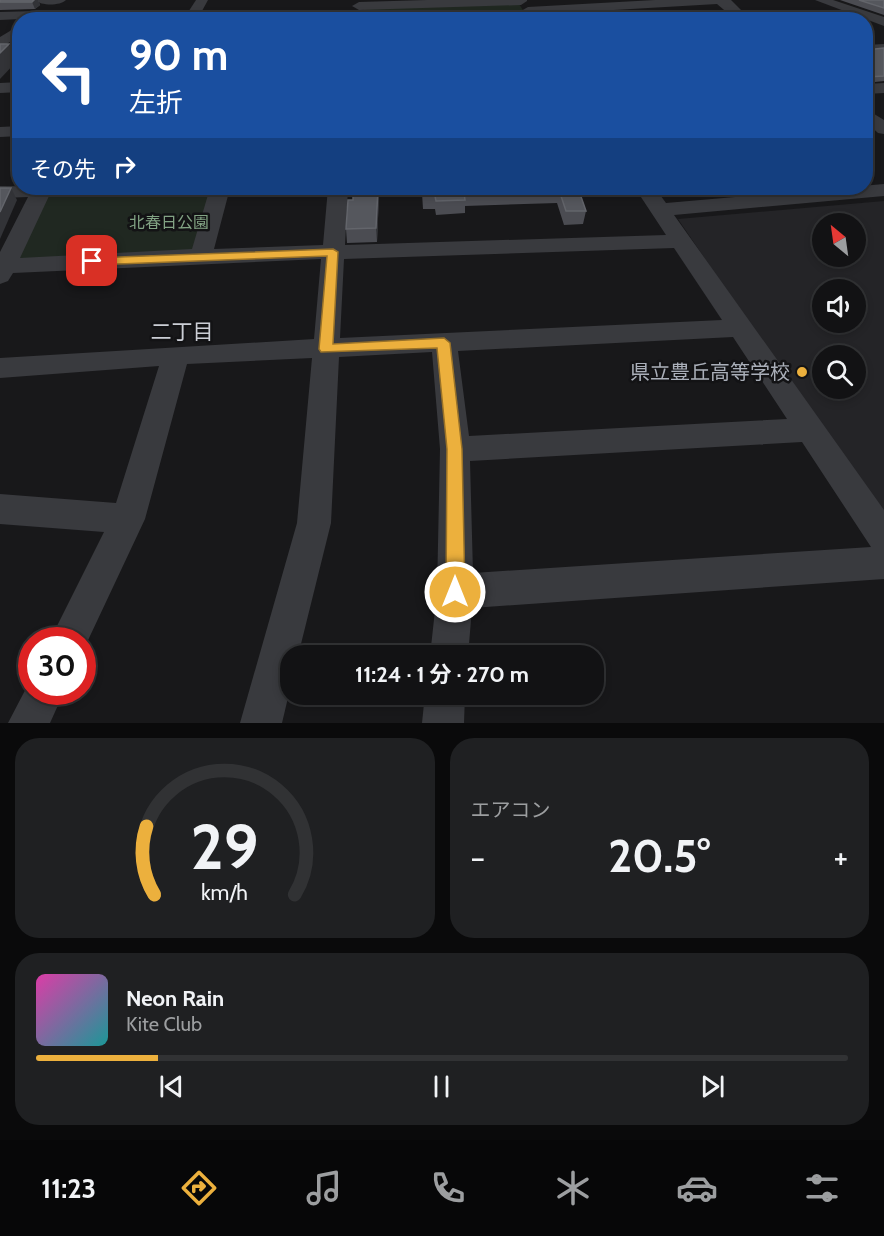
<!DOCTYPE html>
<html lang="ja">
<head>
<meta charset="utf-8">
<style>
	:root { --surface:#121214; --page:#1f2022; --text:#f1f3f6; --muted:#9c9ea0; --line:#313234; --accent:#ecb03d }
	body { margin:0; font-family:Cabin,"Noto Sans JP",sans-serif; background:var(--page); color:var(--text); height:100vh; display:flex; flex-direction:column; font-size:22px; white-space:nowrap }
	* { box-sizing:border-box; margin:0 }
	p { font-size:20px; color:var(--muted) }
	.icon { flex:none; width:33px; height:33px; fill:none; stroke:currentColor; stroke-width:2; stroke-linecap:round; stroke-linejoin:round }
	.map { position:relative; height:723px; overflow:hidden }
	.panel { display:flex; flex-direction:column; gap:15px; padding:15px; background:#0a0a0b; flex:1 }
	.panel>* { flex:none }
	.hud { position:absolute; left:12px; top:12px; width:861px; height:183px; border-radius:24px; box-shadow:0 3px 9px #0003,0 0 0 2px var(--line); background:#1a4fa0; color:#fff; overflow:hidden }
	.needle { width:39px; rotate:331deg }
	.tools { position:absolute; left:812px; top:213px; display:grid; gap:12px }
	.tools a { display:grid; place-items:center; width:54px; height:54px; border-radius:50%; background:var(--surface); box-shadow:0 3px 9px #0003,0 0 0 2px var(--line); font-size:30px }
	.speed { position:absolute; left:18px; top:627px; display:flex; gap:12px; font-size:30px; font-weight:700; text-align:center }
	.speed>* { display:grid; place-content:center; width:78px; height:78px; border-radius:50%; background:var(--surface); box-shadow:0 3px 9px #0003,0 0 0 2px var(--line); line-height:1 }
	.speed .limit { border:9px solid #d22; background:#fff; color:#111 }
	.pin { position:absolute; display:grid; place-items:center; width:51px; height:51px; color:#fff; margin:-26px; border-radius:12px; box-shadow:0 3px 9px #0006 }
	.me { position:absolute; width:66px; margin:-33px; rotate:0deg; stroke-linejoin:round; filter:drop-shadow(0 0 4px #0008) }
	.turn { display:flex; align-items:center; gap:21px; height:126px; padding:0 18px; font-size:27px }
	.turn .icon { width:78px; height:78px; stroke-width:2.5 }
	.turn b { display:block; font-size:42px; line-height:51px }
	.then { display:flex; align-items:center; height:57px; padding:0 18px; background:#0003; gap:12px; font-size:22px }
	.big { font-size:45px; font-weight:700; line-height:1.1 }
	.panel .card { flex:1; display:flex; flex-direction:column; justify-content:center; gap:9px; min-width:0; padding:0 21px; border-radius:24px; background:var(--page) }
	.panel .dial { align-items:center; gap:0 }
	.dial svg { height:156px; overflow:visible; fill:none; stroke:var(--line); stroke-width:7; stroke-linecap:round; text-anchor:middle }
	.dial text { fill:var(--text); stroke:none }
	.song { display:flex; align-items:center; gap:18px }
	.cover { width:72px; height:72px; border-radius:9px; background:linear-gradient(135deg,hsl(320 70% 55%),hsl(180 70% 35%)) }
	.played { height:6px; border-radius:3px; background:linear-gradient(90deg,var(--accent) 15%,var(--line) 15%) }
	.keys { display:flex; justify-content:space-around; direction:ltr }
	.heat { display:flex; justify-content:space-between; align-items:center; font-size:33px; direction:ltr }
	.panel .tiles { flex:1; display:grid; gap:15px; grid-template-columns:1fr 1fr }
	.card:last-child { grid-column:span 2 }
	.trip { position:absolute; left:280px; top:645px; width:324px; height:60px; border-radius:24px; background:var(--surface); box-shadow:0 3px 9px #0003,0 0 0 2px var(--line); font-weight:700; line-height:60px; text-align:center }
	.dock { display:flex; height:96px; justify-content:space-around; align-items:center; background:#070708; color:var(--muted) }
	.dock .icon { width:42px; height:42px }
	.dock .active { color:var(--accent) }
	.dock b { font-size:27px; color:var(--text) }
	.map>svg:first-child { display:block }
</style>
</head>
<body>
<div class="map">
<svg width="884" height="723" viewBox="0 0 884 723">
	<rect width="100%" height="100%" fill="#18181a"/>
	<path fill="#242427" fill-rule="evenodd" d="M884 201V522L678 219ZM822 224H855V256H822ZM822 290H855V322H822ZM822 356H855V388H822Z"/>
	<g fill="#202821">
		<polygon points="519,4 529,19 363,20 364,8"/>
		<polygon points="182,188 215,189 195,252 21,260 16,257 46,196 51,194"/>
	</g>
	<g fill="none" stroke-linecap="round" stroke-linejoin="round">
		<g fill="#393a3e" fill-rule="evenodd">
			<path d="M35 0H66C60 6 41 6 35 0Z"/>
			<polygon points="196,0 208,0 197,20 183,20"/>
			<polygon points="427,0 527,0 527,1 521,5 359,10 352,6 359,2"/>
			<polygon points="655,0 731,0 751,20 736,20 717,4 528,15 521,11 528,7"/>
			<polygon points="815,0 833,0 884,17 884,26"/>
			<polygon points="37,11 42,12 42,18 0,20 0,12"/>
			<polygon points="358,12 363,13 363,19 232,20 238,16"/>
			<polygon points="20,25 20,36 0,48 0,37"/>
			<polygon points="884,44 884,52 866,53 866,45"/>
			<polygon points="20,82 20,92 0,93 0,83"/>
			<polygon points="884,83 884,93 866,94 866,84"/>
			<polygon points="866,109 884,120 884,134 878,133 866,122"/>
			<polygon points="20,126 20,136 0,137 0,127"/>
			<path d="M884 184V196L674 215 884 510V579L472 608 468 656H430L437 592 440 449 432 352 339 357 331 523 298 656H291V685L282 723H240L297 523 312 358 187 364 145 519 82 653V640H50L104 532 0 524V494L116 503 159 366 0 378V358L314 339 321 259 13 273 8 281 0 284V252L28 197 0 198V186L131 188 128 192 121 194 49 196 20 258 192 249 210 188H230L214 249 323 245 328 188H348L345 245 666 235 635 188H655L666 203ZM674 248 722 320 340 338 344 259ZM733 337 787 419 469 436 458 351ZM802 442 871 547 473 573 470 461Z"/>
			<polygon points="32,677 32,692 64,692 50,723 8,723"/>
			<polygon points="425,694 465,694 464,723 422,723"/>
		</g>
	</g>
	<g fill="#4b4c52">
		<polygon points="0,0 38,0 40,5 35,9 0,10"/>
		<polygon points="840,0 884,0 884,15"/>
		<polygon points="884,48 884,81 866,83 866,50"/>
		<polygon points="353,188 578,188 586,211 583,224 564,225 557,203 465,206 465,213 436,215 435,209 423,209 422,193 379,195 377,242 347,243 346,229 353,200"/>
	</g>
	<g fill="#323337">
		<polygon points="34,0 38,0 40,5 35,9 32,2"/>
		<polygon points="9,44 17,61 0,79 0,53"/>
		<polygon points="11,188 17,200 0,239 0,212"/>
		<polygon points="378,188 379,195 377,242 376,228"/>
	</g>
	<g fill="#55575d" stroke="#63656b" stroke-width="1.5">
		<polygon points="0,0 34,0 32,2 0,2"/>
		<polygon points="859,0 884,0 884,8"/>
		<polygon points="0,44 9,44 0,53"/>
		<polygon points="884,48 884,76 867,77 866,76 866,50"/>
		<polygon points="0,188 11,188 0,212"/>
		<polygon points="353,188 378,188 376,228 346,229 348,200 353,200"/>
		<polygon points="422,188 578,188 586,211 566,211 559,190 464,193 465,200 436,201 435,196 423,196"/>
	</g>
	<polygon fill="#ecb03d" stroke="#997228" stroke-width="1.5" points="333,249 338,252 333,344 444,338 450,343 462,449 465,592 462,599 455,601 449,599 446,592 447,449 437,348 321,352 319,349 327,256 92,265 86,261 92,258"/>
	<circle fill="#ecb03d" stroke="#131315" stroke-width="2" cx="802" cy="372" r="6"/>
	<g text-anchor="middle" stroke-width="5" stroke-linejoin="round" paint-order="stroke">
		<g font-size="16" fill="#82a384" stroke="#131315">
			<text x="169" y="228">北春日公園</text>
		</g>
		<g font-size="20" fill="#aaafb9" stroke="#131315" text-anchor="end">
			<text x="790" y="379">県立豊丘高等学校</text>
		</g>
		<g font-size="21" fill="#cbced5" stroke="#131315">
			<text x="182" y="339">二丁目</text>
		</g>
	</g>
</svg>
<div class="tools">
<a><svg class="needle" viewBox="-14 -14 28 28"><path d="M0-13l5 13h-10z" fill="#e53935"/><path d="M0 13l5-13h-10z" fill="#9c9ea0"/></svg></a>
<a><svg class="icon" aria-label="sound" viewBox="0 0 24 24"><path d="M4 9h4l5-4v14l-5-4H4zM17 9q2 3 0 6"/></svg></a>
<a><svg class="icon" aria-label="search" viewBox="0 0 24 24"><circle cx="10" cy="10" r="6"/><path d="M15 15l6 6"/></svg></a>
</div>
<div class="speed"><div class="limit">30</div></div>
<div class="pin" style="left:92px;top:261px;background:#d93025"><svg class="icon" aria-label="arrive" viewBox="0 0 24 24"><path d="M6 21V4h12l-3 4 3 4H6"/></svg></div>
<svg class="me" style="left:455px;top:592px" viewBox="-20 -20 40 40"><circle r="17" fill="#ecb03d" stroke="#fff" stroke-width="3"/><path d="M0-11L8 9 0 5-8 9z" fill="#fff"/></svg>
<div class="trip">11:24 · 1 分 · 270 m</div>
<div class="hud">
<div class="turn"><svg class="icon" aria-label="left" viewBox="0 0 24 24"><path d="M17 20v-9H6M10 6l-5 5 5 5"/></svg><div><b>90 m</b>左折</div></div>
<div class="then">その先<svg class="icon" aria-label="right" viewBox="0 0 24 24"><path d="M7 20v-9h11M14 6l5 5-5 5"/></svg></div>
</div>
</div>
<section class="panel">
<div class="tiles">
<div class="card dial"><svg viewBox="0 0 100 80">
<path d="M14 69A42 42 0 1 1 86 69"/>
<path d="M14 69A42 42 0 0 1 10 34" stroke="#ecb03d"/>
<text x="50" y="56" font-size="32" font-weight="700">29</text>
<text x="50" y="72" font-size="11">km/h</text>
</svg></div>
<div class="card"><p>エアコン</p>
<div class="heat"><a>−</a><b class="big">20.5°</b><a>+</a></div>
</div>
<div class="card">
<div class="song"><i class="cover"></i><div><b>Neon Rain</b><p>Kite Club</p></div></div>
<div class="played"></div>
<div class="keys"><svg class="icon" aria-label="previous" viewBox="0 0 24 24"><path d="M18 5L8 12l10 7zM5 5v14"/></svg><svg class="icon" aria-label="pause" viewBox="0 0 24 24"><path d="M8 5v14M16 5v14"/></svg><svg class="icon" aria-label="next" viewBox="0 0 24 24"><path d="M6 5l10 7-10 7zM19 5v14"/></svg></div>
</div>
</div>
</section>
<nav class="dock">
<b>11:23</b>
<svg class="icon active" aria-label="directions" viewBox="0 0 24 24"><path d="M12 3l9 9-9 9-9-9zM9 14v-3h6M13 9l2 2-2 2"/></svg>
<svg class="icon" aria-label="music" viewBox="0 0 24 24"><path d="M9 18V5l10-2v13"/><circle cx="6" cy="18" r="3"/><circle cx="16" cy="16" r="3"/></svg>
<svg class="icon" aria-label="phone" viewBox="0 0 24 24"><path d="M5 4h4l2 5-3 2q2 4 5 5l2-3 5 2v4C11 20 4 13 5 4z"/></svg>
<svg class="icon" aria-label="climate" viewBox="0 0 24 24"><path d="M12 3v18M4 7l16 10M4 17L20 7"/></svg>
<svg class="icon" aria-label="car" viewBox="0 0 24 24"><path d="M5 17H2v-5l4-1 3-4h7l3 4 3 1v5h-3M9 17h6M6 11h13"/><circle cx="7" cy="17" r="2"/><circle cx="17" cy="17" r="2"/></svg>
<svg class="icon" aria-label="filters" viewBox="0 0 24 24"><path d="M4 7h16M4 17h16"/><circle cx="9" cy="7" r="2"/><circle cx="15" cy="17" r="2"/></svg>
</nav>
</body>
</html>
